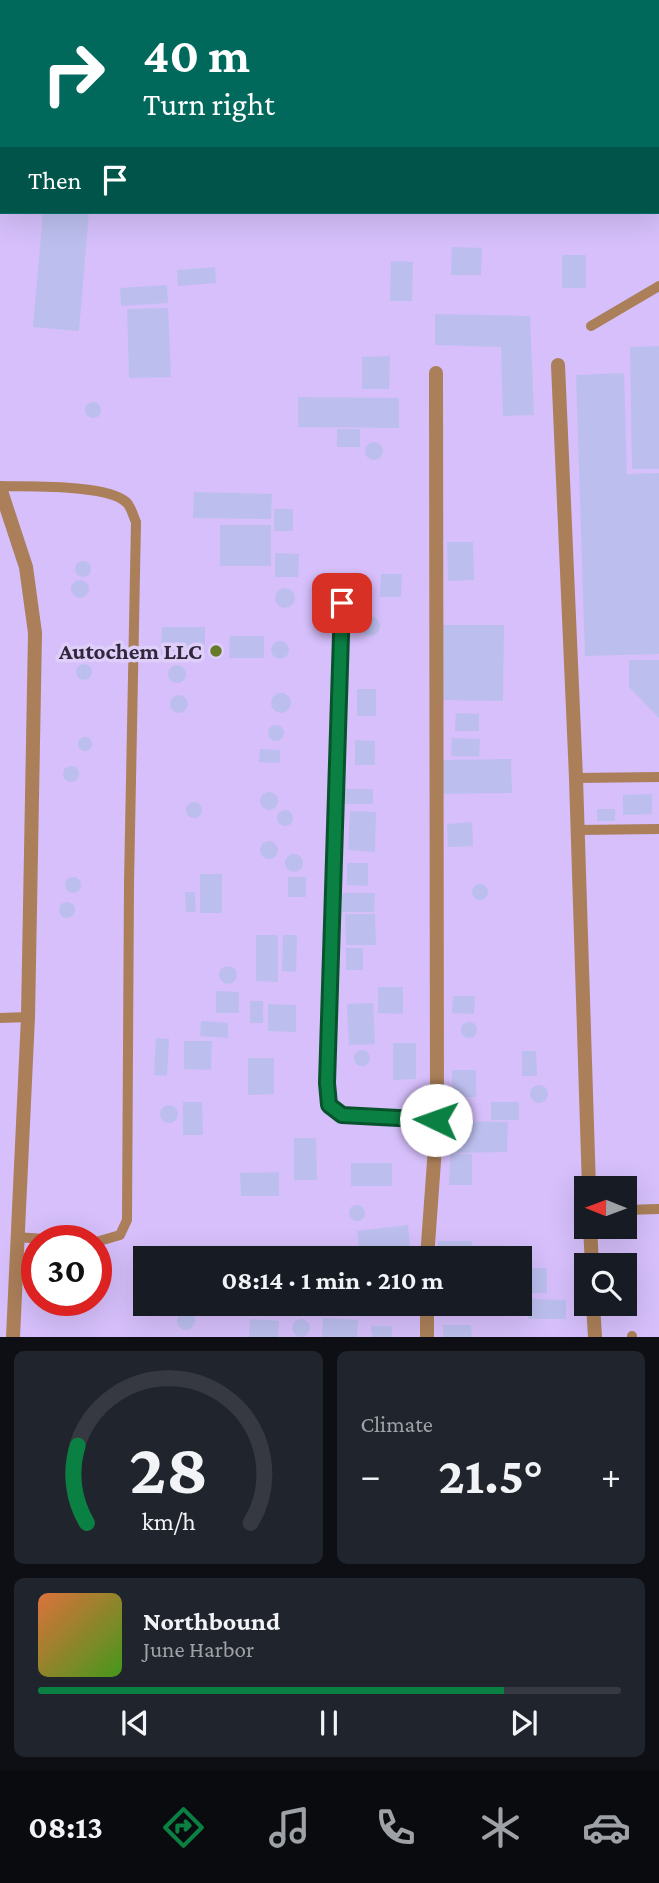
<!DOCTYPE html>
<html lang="en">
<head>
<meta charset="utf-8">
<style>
	:root { --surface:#171b24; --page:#20242c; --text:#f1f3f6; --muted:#9ea1a6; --line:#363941; --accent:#0b8043 }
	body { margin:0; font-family:"Crimson Pro",serif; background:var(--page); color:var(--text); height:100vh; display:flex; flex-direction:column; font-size:26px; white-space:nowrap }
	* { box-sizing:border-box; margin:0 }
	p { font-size:23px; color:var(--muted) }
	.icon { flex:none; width:38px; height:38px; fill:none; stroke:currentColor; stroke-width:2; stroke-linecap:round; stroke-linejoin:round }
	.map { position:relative; height:1337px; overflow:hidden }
	.details { display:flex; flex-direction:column; gap:14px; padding:14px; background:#0d0f14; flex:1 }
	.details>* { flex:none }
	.hud { position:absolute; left:0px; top:0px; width:660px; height:214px; box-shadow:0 7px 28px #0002; background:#00695c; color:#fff; overflow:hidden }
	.needle { width:46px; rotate:271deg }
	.controls { position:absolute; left:574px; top:1176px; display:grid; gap:14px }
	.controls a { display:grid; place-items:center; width:63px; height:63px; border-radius:0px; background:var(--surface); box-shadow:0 7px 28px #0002; font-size:35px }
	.speed { position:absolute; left:21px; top:1225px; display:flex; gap:14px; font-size:35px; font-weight:700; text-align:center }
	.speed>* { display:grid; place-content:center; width:91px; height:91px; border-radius:50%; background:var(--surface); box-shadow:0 7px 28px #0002; line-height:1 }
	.speed .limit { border:10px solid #d22; background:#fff; color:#111 }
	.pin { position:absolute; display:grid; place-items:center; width:60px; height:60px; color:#fff; margin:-30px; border-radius:14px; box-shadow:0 4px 10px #0006 }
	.me { position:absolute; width:77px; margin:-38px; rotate:273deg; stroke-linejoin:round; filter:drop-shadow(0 0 5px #0008) }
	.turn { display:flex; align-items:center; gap:24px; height:147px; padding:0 28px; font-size:32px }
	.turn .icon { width:91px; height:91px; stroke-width:2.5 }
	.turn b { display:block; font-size:49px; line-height:60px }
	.then { display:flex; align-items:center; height:66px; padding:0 28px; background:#0003; gap:14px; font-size:26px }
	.big { font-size:52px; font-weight:700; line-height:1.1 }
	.details .widget { flex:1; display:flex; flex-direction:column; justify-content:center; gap:10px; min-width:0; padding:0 24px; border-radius:10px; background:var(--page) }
	.details .dial { align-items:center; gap:0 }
	.dial svg { height:182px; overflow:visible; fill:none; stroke:var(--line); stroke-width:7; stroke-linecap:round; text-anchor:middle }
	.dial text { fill:var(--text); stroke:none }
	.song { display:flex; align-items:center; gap:21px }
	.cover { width:84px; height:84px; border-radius:10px; background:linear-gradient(135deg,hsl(20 70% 55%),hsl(100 70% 35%)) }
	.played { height:7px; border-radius:4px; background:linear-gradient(90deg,var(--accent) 80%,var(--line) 80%) }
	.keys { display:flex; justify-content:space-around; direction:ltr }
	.heat { display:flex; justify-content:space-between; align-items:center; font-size:38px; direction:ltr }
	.details .tiles { flex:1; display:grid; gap:14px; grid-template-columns:1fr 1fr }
	.widget:last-child { grid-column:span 2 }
	.trip { position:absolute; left:133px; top:1246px; width:399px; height:70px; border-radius:0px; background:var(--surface); box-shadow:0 7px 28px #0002; font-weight:700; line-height:70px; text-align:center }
	.dock { display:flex; height:112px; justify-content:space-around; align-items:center; background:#090b0e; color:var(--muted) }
	.dock .icon { width:49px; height:49px }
	.dock .active { color:var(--accent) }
	.dock b { font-size:32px; color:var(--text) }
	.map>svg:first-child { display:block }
</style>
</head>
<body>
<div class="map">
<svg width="659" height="1337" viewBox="0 0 659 1337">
	<rect width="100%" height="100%" fill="#decef9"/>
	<path fill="#d6bffb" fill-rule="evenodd" d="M0 0H659V1337H0ZM2 2H658V212H2ZM586 1188H625V1227H586ZM37 1241H96V1300H37ZM145 1258H520V1304H145ZM586 1265H625V1304H586Z"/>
	<g fill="#bcbfee">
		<polygon points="43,212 89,212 79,331 33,327"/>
		<polygon points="452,247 482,248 481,275 451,275"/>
		<rect x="562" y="255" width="24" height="33"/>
		<polygon points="391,261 413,262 412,301 390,301"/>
		<polygon points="215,267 216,283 178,286 177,270"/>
		<polygon points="167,285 168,303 121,306 120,288"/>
		<polygon points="168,308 171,377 129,378 127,309"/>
		<polygon points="435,314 530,316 534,415 503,416 501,347 435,345"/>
		<polygon points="659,346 659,469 632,469 630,347"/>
		<polygon points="390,356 389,389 362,389 362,357"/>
		<polygon points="624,373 627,474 659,473 659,654 585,656 576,375"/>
		<polygon points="298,397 399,398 399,428 298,427"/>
		<circle cx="93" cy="410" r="8"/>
		<rect x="337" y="429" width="23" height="18"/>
		<circle cx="374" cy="451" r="9"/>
		<polygon points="194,492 272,494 271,519 193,518"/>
		<rect x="274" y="509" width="19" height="22"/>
		<rect x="220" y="525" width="51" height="41"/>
		<polygon points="447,542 473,542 474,580 448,581"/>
		<polygon points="275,553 299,554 298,577 275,577"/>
		<circle cx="83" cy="569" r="8"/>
		<polygon points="381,574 402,574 401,597 380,597"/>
		<circle cx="80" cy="589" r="9"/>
		<circle cx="285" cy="598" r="10"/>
		<circle cx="370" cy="626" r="10"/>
		<polygon points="438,625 504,625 503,701 438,700"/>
		<polygon points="162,627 205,627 205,655 161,655"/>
		<polygon points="230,636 264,636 264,658 229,658"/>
		<circle cx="280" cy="650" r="9"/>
		<polygon points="629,660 659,660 659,718 629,687"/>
		<circle cx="84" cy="672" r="8"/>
		<circle cx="177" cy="674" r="9"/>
		<rect x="357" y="689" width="19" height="27"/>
		<circle cx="281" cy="703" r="10"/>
		<circle cx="179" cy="704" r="9"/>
		<polygon points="456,713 479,714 479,731 455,731"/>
		<circle cx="276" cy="733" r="8"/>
		<circle cx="85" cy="744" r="7"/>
		<polygon points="452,738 480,739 479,757 451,756"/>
		<polygon points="355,740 375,741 375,765 355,765"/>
		<polygon points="260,749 280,750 280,763 259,762"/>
		<polygon points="511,759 512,793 443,794 442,760"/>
		<circle cx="71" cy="774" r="8"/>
		<rect x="343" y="789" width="30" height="15"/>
		<circle cx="269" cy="801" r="9"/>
		<polygon points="652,794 652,814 623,815 623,795"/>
		<circle cx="194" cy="810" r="8"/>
		<rect x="597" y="809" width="18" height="12"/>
		<circle cx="285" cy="818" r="8"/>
		<polygon points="350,811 376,812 375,852 348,850"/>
		<polygon points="472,822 473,846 448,847 447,824"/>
		<circle cx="269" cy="850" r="9"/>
		<circle cx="294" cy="863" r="9"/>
		<polygon points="347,863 368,863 368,886 347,885"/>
		<rect x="200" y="874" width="22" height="39"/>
		<circle cx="73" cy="885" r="8"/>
		<rect x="288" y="877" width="18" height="20"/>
		<circle cx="480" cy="892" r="8"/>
		<polygon points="185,892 195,892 196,912 186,912"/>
		<polygon points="342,893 375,893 374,912 342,912"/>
		<circle cx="67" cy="910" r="8"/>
		<polygon points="345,914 375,914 376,945 346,945"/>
		<polygon points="256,935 278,935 278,982 256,981"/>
		<polygon points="283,935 297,935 296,972 282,971"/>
		<rect x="346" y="948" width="17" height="22"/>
		<circle cx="228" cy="975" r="9"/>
		<polygon points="378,987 403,987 403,1014 378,1013"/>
		<polygon points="216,991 239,992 239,1013 216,1013"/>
		<polygon points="453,996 475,996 474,1014 452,1013"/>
		<rect x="250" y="1001" width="13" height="22"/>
		<polygon points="373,1003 375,1044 349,1045 347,1004"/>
		<polygon points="268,1004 296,1005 296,1032 268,1031"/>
		<polygon points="201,1021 228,1023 228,1038 200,1036"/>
		<circle cx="469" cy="1030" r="8"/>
		<polygon points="156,1038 169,1039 167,1076 154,1075"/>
		<polygon points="184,1041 212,1041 211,1070 184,1069"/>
		<polygon points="393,1043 416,1043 416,1079 393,1080"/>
		<circle cx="362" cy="1058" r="8"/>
		<polygon points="522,1051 536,1051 537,1076 522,1076"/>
		<polygon points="248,1058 274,1058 274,1094 248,1095"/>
		<rect x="452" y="1070" width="24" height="27"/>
		<circle cx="539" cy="1094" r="9"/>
		<polygon points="183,1102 202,1102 203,1135 183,1135"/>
		<rect x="491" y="1102" width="28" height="18"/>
		<circle cx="169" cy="1114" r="9"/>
		<polygon points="451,1121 508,1122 507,1152 450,1153"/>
		<polygon points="294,1138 316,1138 317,1180 294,1180"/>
		<polygon points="450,1154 472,1154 472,1185 449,1185"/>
		<rect x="351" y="1163" width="41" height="23"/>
		<polygon points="279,1172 279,1196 241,1196 240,1173"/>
		<circle cx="357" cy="1213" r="8"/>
		<polygon points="408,1225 410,1247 360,1253 357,1231"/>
		<rect x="438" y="1241" width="34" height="17"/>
		<rect x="532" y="1268" width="15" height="25"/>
		<polygon points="528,1299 566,1300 566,1319 528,1319"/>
		<circle cx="186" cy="1321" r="9"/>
		<polygon points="323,1318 358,1320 357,1337 322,1337"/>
		<circle cx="301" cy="1328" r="9"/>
		<polygon points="250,1319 279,1321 278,1337 249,1337"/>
		<polygon points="443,1325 471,1325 472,1337 443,1337"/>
		<polygon points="371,1326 392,1326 392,1337 372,1337"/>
	</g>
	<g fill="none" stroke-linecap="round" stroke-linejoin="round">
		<g stroke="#aa7f59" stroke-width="10">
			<polyline points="591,326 659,286"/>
			<path d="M0 486C28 487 107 484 126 502 131 506 133 516 136 522L129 883 127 1220 120 1235 96 1242"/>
			<polyline points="576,778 659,777"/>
			<polyline points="578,830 659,829"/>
			<polyline points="0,1018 28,1017"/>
			<polyline points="625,1210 659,1209"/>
			<polyline points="16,1237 73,1241"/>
			<polyline points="632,1336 632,1337"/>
		</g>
		<g stroke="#aa7f59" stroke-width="14">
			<polyline points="558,365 576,778 589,1188"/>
			<polyline points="0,488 26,567 35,633 28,1017 13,1337"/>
			<polyline points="342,603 327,1083 329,1105 342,1115 437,1120"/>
			<polyline points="590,1227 592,1265"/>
			<polyline points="427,1258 437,1120 436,373"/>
			<polyline points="427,1304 427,1337"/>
			<polyline points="593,1304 595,1337"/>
		</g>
		<defs>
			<g id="rail">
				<polyline points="0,138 2,138"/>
				<polyline points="0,153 2,153"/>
				<polyline points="658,184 659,184"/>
			</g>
		</defs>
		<use href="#rail" stroke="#7e7290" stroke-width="8"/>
		<use href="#rail" stroke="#decef9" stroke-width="5" stroke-dasharray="16" stroke-linecap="butt"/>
	</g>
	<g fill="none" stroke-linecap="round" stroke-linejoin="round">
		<defs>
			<polyline id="route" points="342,603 327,1083 329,1105 342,1115 436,1120"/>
		</defs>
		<use href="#route" stroke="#07532c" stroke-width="18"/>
		<use href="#route" stroke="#0b8043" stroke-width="12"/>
	</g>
	<circle fill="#677a2a" stroke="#decef9" stroke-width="2.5" cx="216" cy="651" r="7"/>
	<g text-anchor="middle" stroke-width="7" stroke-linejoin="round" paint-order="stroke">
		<g font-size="23" font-weight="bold" fill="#2f273b" stroke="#decef9" text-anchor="end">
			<text x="202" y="659">Autochem LLC</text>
		</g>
	</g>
</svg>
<div class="controls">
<a><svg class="needle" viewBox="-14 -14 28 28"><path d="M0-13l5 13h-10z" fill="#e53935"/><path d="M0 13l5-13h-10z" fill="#9ea1a6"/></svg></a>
<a><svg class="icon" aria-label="search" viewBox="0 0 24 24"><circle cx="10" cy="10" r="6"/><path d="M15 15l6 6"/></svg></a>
</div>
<div class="speed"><div class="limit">30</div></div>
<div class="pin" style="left:342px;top:603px;background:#d93025"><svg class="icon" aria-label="arrive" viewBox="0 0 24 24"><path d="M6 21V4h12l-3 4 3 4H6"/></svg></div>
<svg class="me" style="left:436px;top:1120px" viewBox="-20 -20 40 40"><circle r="19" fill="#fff"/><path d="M0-13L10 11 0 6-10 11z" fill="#0b8043"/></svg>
<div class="trip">08:14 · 1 min · 210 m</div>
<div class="hud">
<div class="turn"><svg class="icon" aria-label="right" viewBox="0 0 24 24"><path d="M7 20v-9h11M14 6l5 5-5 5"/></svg><div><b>40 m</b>Turn right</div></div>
<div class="then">Then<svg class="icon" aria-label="arrive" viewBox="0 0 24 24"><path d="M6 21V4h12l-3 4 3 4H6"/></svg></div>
</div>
</div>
<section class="details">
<div class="tiles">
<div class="widget dial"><svg viewBox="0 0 100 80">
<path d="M14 69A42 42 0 1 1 86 69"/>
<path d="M14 69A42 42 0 0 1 10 35" stroke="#0b8043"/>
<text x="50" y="56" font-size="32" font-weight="700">28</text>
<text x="50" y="72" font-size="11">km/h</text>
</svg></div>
<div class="widget"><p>Climate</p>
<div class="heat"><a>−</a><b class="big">21.5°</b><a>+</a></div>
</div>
<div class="widget">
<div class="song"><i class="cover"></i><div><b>Northbound</b><p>June Harbor</p></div></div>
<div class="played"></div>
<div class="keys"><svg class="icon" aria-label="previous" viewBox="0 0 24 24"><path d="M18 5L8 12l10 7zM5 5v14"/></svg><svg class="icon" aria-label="pause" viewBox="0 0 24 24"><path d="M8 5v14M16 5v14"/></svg><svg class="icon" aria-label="next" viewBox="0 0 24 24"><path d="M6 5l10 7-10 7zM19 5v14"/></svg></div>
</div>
</div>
</section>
<nav class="dock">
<b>08:13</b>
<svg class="icon active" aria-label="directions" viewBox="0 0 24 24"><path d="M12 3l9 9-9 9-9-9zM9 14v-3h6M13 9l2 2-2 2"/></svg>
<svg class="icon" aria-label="music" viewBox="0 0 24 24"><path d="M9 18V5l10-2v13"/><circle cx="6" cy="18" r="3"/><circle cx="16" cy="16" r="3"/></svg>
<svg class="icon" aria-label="phone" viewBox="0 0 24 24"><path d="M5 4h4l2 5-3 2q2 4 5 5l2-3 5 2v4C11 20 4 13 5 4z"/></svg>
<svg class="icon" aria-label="climate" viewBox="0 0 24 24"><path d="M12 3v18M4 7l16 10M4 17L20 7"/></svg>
<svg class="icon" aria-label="car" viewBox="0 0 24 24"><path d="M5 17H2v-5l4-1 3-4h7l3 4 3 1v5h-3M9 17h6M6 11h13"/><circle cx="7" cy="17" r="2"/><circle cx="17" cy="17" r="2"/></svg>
</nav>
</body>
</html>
